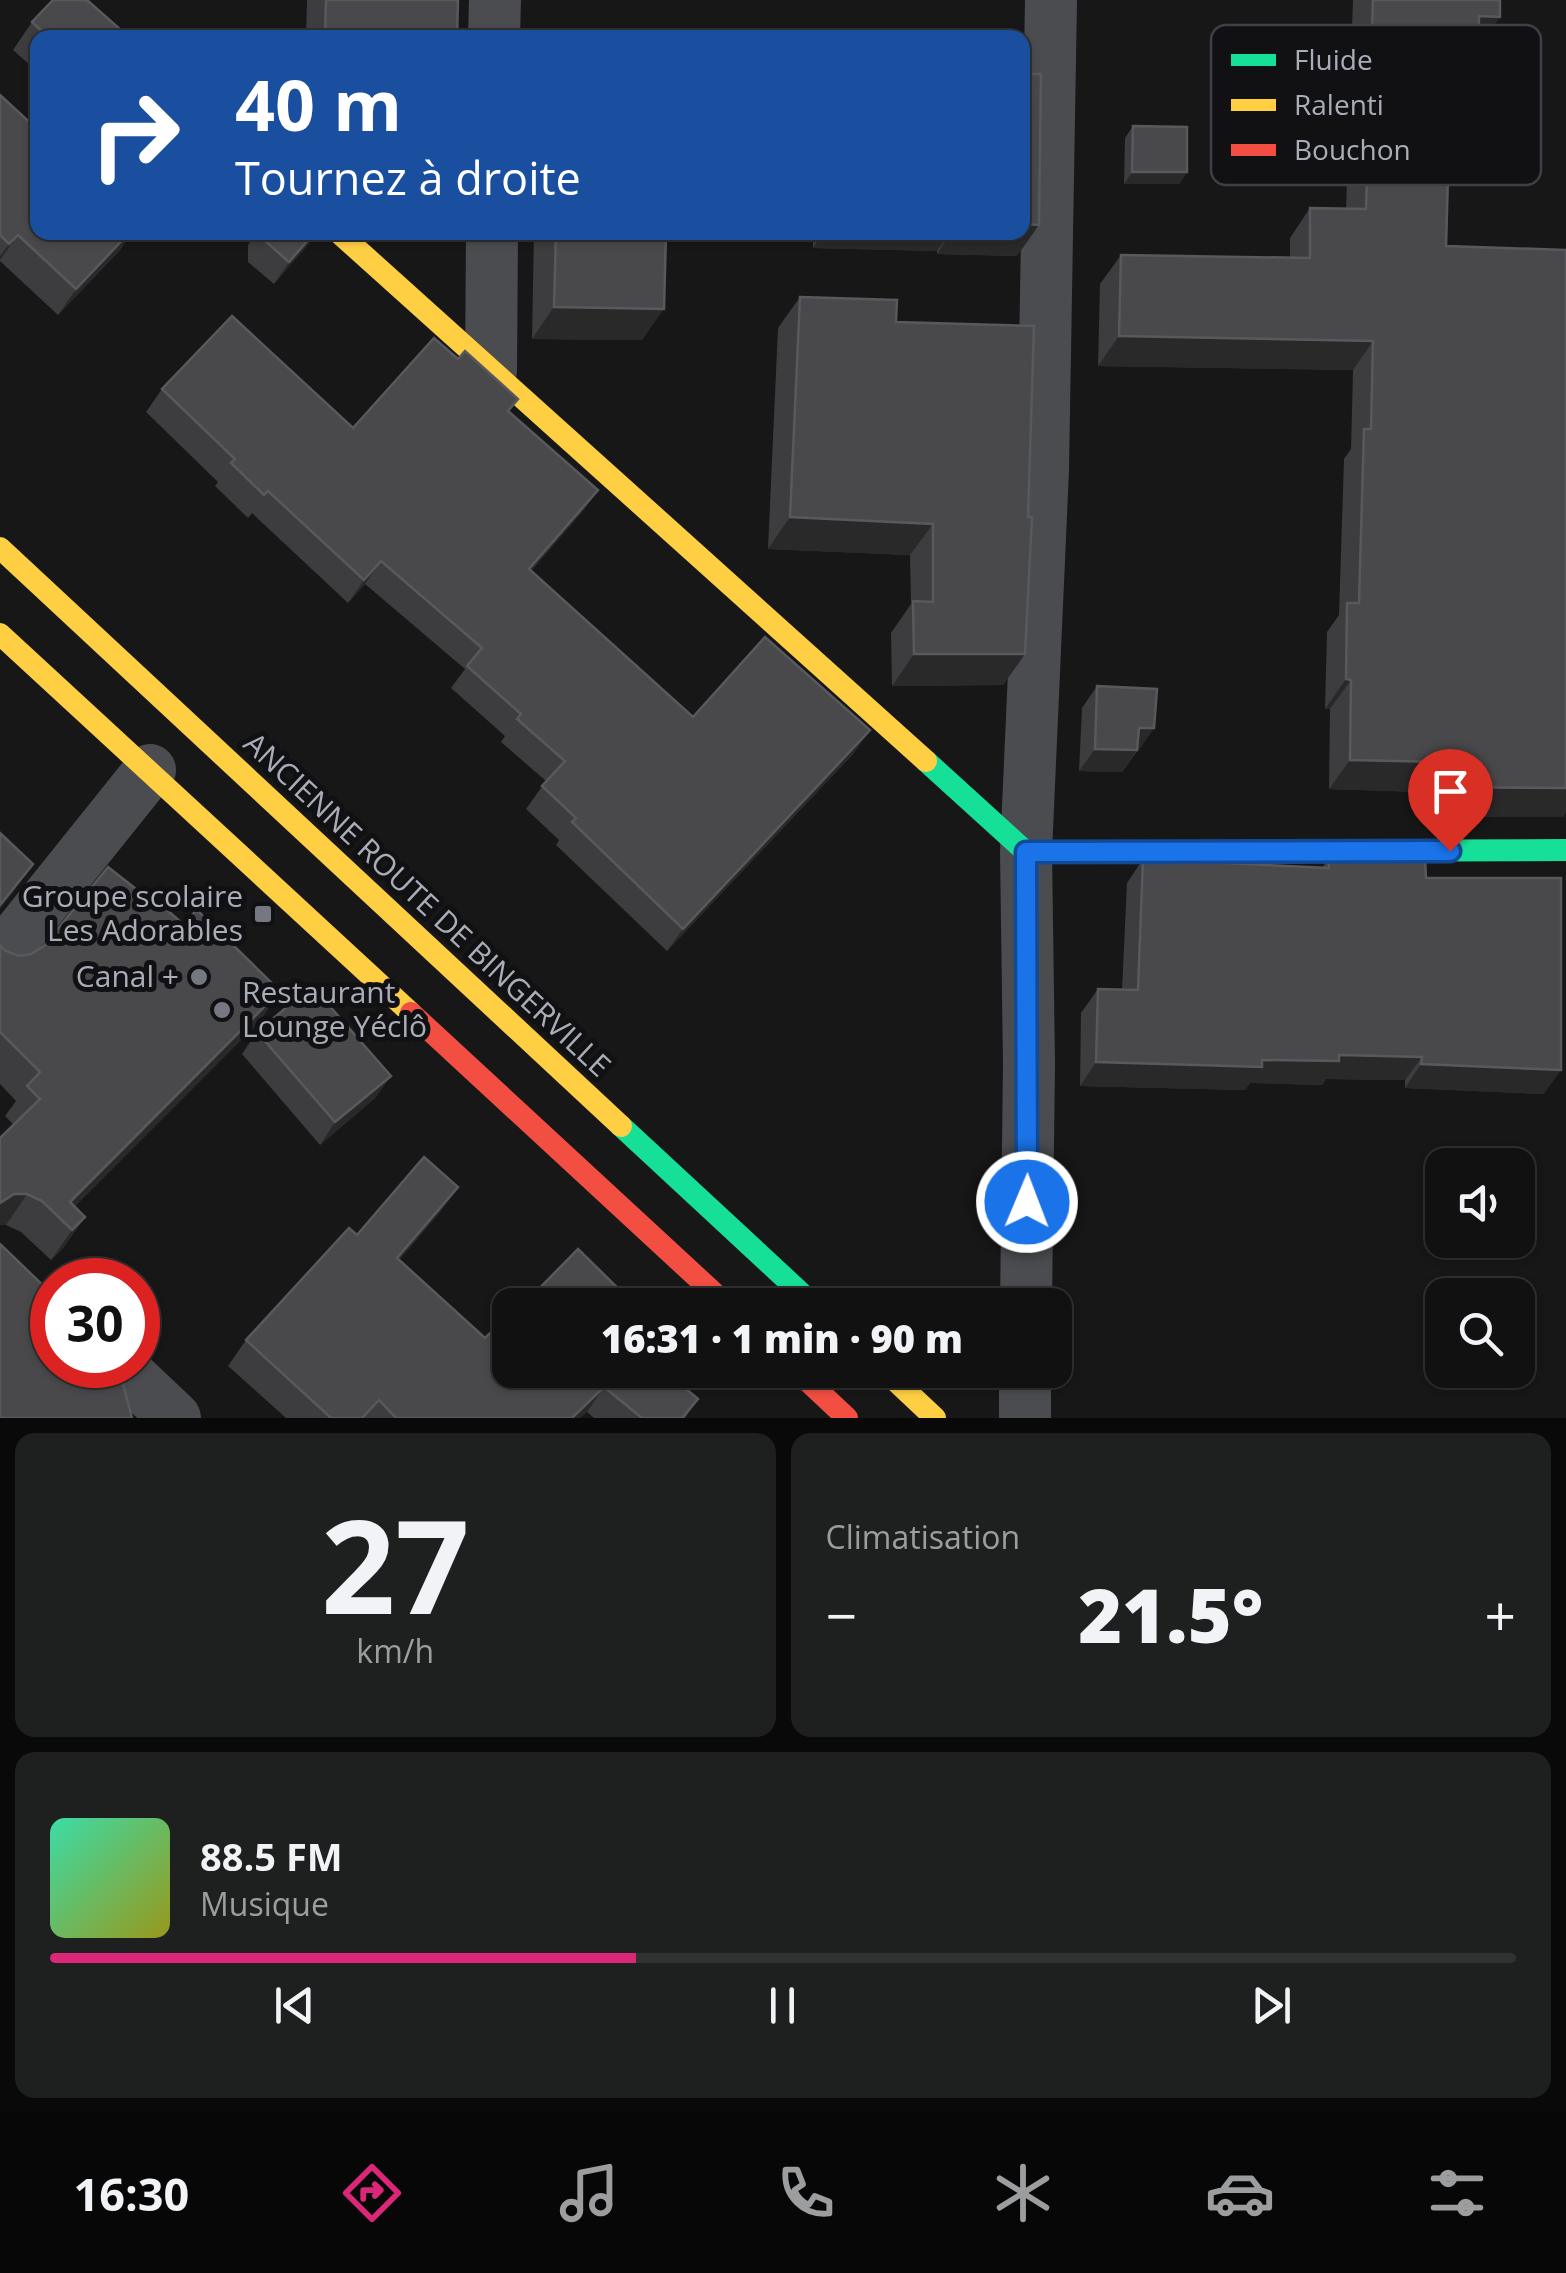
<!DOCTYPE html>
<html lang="fr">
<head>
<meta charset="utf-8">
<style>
	:root { --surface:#111; --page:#1e1f1f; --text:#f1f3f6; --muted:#9c9d9f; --line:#303131; --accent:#db2777 }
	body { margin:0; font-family:"Open Sans",sans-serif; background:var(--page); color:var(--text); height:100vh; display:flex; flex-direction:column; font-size:38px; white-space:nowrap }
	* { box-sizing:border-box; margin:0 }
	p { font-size:32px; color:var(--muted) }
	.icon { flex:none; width:55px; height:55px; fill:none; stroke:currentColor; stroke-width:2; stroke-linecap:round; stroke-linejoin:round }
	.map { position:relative; height:1418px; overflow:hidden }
	.panel { display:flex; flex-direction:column; gap:15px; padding:15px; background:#090909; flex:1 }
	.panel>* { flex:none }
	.top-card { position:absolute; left:30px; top:30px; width:1000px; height:210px; border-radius:20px; box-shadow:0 2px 8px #0004,0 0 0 2px var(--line); background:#1a4fa0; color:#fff; overflow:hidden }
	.buttons { position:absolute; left:1425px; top:1148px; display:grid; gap:20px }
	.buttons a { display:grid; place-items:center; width:110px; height:110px; border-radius:20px; background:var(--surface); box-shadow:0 2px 8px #0004,0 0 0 2px var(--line); font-size:50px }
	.speed { position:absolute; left:30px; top:1258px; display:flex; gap:20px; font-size:50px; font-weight:700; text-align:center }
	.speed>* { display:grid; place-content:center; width:130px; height:130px; border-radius:50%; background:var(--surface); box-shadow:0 2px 8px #0004,0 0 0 2px var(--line); line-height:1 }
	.speed .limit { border:15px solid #d22; background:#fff; color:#111 }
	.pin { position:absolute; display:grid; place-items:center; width:85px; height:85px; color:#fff; margin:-102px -42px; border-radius:50% 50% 50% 0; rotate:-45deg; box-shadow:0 0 10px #0007 }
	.pin .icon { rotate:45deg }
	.me { position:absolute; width:110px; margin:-55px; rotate:1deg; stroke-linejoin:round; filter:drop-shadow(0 0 8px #0008) }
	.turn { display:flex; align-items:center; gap:35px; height:210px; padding:0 40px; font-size:45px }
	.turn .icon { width:130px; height:130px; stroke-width:2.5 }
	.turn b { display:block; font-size:70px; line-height:85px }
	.big { font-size:75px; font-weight:800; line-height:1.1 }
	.panel .tile { flex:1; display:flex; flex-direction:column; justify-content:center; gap:15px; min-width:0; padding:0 35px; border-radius:20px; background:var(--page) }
	.panel .dial { align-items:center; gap:0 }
	.dial b { font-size:130px; line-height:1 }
	.song { display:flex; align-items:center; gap:30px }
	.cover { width:120px; height:120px; border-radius:15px; background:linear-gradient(135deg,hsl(160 70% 55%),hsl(60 70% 35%)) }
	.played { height:10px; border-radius:5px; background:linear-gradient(90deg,var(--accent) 40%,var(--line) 40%) }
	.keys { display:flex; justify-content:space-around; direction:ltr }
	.heat { display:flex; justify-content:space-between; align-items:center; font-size:55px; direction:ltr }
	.panel .tiles { flex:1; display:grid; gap:15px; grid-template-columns:1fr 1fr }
	.tile:last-child { grid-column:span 2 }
	.trip { position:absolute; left:492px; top:1288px; width:580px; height:100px; border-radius:20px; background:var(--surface); box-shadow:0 2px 8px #0004,0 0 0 2px var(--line); font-weight:800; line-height:100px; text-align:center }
	.tab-bar { display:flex; height:160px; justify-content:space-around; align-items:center; background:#070707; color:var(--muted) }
	.tab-bar .icon { width:70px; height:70px }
	.tab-bar .selected { color:var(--accent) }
	.tab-bar b { font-size:45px; color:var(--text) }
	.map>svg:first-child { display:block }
</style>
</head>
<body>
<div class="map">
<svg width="1566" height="1418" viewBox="0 0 1566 1418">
	<rect width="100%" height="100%" fill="#171717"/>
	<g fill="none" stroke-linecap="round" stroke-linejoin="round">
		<g stroke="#4b4c50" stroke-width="52">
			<polyline points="494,38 495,0"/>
			<polyline points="491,371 492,232"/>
			<polyline points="0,957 150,770"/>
			<polyline points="1026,1305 1029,1065 1026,852 1043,470 1051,0"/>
			<polyline points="119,1365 175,1418"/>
			<polyline points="1025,1418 1025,1370"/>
		</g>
		<g stroke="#16e098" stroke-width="22">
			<polyline points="926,761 1026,852 1566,850"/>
			<polyline points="621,1126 814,1305"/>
		</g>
		<g stroke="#ffcf43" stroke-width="22">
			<polyline points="338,232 926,761"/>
			<polyline points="0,548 621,1126"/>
			<polyline points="0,634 411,1013"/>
			<polyline points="884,1370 935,1418"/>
		</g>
		<g stroke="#f24e42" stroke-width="22">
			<polyline points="411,1013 727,1305"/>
			<polyline points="796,1370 847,1418"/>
		</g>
	</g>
	<g fill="#3d3d3f">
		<polygon points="307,0 458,0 457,38 306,38"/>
		<polygon points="1353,0 1500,0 1479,46 1478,74 1458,103 1450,103 1446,246 1563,817 1420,817 1421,792 1329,789 1330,709 1325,709 1327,632 1339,615 1344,459 1351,449 1353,370 1098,366 1100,284 1121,255 1290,258 1290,238 1310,208 1346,209"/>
		<polygon points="32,22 130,38 38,38 38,72 13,50"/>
		<polygon points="0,95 38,232 132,232 120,250 58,315 0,261"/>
		<polygon points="1133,126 1187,172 1179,184 1124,184 1125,138"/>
		<polygon points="257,232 317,232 274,284 248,262 248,245"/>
		<polygon points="534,232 666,232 642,340 532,339"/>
		<polygon points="813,232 1022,232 1017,256 937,254 937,251 813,248"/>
		<polygon points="800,297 896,322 1028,517 1025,654 1003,685 892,686 891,633 911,604 910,555 768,549 778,328"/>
		<polygon points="162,389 353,428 509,412 598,490 582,512 531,571 693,717 854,753 667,951 556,845 559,840 526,809 546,781 501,742 505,736 451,688 465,669 365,584 348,603 252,513 248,518 215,486 218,482 146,412"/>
		<polygon points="1097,686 1154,728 1122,772 1079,771 1082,708"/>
		<polygon points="1143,859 1322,868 1328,859 1426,878 1544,1094 1405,1088 1405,1080 1326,1079 1322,1085 1250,1083 1245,1090 1080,1086 1081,1013 1098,989 1122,990 1127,883"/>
		<polygon points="183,924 280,991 259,1022 74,1207 85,1217 63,1248 51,1260 21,1232 6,1225 0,1225 0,1138 14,1125 5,1116 16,1101 0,1084 0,945 4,950 18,956 31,954"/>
		<polygon points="257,1032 391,1076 375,1098 320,1145 242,1054"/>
		<polygon points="458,1187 440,1212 399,1260 485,1338 506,1322 698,1399 685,1418 594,1418 587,1412 580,1418 286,1418 228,1366 246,1340 357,1235"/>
	</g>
	<g fill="#29292a">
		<polygon points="1479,16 1500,17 1479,46"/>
		<polygon points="1451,73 1478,74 1458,103 1430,103"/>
		<polygon points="1132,172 1187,172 1179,184 1124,184"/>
		<polygon points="1022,224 1039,225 1017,256 937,254 952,232 1022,232"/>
		<polygon points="130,232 132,232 120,250 58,315 76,289"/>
		<polygon points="315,232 317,232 309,244 274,284 289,262"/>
		<polygon points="824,232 950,232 937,251 813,248"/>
		<polygon points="18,235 0,260 0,256 9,244"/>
		<polygon points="554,307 664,309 642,340 532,339"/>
		<polygon points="1119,336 1373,341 1353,370 1098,366"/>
		<polygon points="598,490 582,512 513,592 529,569"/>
		<polygon points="790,517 933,524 910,555 768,549"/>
		<polygon points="381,561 365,584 348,603 364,580"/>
		<polygon points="914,654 1025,654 1003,685 892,686"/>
		<polygon points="1346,679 1351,680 1330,709 1325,709"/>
		<polygon points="1139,728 1154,728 1139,750 1123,750"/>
		<polygon points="870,730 854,753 667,951 683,929"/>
		<polygon points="1095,749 1137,750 1122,772 1079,771"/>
		<polygon points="1350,760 1441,762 1421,792 1329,789"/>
		<polygon points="1441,787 1566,788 1566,813 1563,817 1420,817"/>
		<polygon points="33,864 11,895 0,909 0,905"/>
		<polygon points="280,991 259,1022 61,1220 70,1202"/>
		<polygon points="1339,1055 1422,1057 1405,1080 1326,1079 1322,1085 1250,1083 1245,1090 1080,1086 1096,1062 1262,1060"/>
		<polygon points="1421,1064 1561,1070 1544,1094 1405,1088"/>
		<polygon points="391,1076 375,1098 320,1145 335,1122"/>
		<polygon points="458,1187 440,1212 379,1283 397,1258"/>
		<polygon points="14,1194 27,1194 6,1225 0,1225 0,1203"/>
		<polygon points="85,1217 63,1248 51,1260 72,1230"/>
		<polygon points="604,1387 587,1412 580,1418 572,1418"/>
	</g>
	<g fill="#49494c" stroke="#58595d" stroke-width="2.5">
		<polygon points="53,0 87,0 130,38 49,38 32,22"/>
		<polygon points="326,0 458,0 457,38 325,38"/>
		<polygon points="1373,0 1500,0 1500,17 1479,16 1478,74 1451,73 1446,246 1566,250 1566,788 1441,787 1441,762 1350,760 1351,680 1346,679 1347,603 1359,603 1364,429 1371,429 1373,341 1119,336 1121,255 1310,258 1310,208 1366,209"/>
		<polygon points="1022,74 1041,74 1039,225 1022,224"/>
		<polygon points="0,95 38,130 38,232 130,232 76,289 18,235 9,244 0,235"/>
		<polygon points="1133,126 1187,127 1187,172 1132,172"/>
		<polygon points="264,232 315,232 289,262 264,240"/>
		<polygon points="556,232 666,232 664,309 554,307"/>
		<polygon points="800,297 897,300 896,322 1034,326 1028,517 1032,517 1025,654 914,654 913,601 933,602 933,524 790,517"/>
		<polygon points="232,316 353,428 434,338 458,359 465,351 518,399 508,411 598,490 529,569 693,717 765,637 870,730 683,929 572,822 576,818 542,786 565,761 517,719 521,714 467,666 482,648 381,561 364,580 268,491 264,495 231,463 235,459 162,389"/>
		<polygon points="1097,686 1157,689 1154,728 1139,728 1137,750 1095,749"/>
		<polygon points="0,833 33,864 0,905"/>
		<polygon points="1425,858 1426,878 1561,878 1561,1070 1421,1064 1422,1057 1339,1055 1339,1061 1262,1060 1262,1067 1096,1062 1098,989 1138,990 1143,859 1329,868 1328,859"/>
		<polygon points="108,867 145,896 148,893 183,924 197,910 280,991 70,1202 85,1217 72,1230 42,1201 27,1194 14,1194 0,1203 0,1138 40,1099 27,1086 40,1072 0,1032 0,945 4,950 18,956 31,954 44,946"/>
		<polygon points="312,986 391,1076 335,1122 257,1032"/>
		<polygon points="424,1157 458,1187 397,1258 485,1338 504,1320 506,1322 510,1319 510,1370 664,1370 698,1399 682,1418 642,1418 604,1387 572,1418 396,1418 379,1400 362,1418 331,1418 246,1340 349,1228 357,1235"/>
		<polygon points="0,1244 52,1294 52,1365 118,1365 132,1418 0,1418"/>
		<polygon points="578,1249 635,1305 523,1305"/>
	</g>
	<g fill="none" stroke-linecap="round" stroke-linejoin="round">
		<defs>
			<polyline id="route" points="1027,1202 1026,852 1450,851"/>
		</defs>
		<use href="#route" stroke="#114b97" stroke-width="25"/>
		<use href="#route" stroke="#1a73e8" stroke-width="18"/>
	</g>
	<g fill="#757880" stroke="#111113" stroke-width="4">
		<rect x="253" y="904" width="20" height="20" rx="5"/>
		<circle cx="199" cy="977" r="10"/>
		<circle cx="222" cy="1010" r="10"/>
	</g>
	<g text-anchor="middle" stroke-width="10" stroke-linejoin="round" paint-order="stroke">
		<g font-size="30" fill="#a8adb8" stroke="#111113" text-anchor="end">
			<text x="243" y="907">Groupe scolaire<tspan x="243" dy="34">Les Adorables</tspan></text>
			<text x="179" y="987">Canal +</text>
			<text x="242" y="1003" text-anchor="start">Restaurant<tspan x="242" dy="34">Lounge Yéclô</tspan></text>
		</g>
		<g font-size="30" fill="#a8adb8" stroke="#111113">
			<text transform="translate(427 905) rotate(43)" y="10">ANCIENNE ROUTE DE BINGERVILLE</text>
		</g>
	</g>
	<rect x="1211" y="25" width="330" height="160" rx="15" fill="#111113" stroke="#3e4045" stroke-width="2.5"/>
	<rect x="1231" y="54" width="45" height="12" fill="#16e098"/>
	<rect x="1231" y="99" width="45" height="12" fill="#ffcf43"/>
	<rect x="1231" y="144" width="45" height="12" fill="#f24e42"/>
	<g font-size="28" fill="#a8adb8">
		<text x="1294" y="70">Fluide</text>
		<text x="1294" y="115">Ralenti</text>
		<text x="1294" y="160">Bouchon</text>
	</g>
</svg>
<div class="buttons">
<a><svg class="icon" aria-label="sound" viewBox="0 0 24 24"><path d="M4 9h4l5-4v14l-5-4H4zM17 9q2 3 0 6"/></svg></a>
<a><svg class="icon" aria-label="search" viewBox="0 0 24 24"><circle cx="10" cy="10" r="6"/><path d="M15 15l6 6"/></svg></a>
</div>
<div class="speed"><div class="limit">30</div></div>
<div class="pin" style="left:1450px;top:851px;background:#d93025"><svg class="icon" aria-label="arrive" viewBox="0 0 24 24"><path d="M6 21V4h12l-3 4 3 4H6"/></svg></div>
<svg class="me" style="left:1027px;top:1202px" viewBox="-20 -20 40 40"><circle r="17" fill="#1a73e8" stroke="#fff" stroke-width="3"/><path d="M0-11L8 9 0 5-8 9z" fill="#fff"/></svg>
<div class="trip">16:31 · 1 min · 90 m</div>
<div class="top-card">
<div class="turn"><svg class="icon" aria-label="right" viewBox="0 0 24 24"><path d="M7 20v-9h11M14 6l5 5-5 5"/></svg><div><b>40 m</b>Tournez à droite</div></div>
</div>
</div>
<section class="panel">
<div class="tiles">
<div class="tile dial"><b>27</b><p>km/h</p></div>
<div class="tile"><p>Climatisation</p>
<div class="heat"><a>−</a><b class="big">21.5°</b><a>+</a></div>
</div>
<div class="tile">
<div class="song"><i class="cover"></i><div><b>88.5 FM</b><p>Musique</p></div></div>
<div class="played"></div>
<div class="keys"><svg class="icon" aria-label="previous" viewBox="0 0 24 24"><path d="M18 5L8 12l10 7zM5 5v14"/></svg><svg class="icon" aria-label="pause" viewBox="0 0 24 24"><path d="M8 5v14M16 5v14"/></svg><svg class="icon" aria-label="next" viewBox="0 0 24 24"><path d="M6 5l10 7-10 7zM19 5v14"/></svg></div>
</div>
</div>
</section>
<nav class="tab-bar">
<b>16:30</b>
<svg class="icon selected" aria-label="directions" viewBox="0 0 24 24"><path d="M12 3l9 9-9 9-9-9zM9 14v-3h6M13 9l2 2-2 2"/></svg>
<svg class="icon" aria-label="music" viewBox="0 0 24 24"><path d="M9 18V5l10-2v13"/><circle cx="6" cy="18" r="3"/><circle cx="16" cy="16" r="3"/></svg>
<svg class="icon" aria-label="phone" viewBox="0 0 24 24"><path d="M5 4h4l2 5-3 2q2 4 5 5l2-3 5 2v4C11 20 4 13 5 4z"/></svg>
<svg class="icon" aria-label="climate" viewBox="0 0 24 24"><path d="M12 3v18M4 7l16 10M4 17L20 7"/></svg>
<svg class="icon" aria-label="car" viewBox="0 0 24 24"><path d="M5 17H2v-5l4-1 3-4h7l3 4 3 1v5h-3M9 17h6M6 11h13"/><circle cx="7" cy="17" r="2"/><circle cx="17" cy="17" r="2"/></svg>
<svg class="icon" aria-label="filters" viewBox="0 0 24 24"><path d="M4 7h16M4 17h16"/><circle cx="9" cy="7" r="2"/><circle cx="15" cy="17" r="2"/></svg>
</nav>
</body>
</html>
